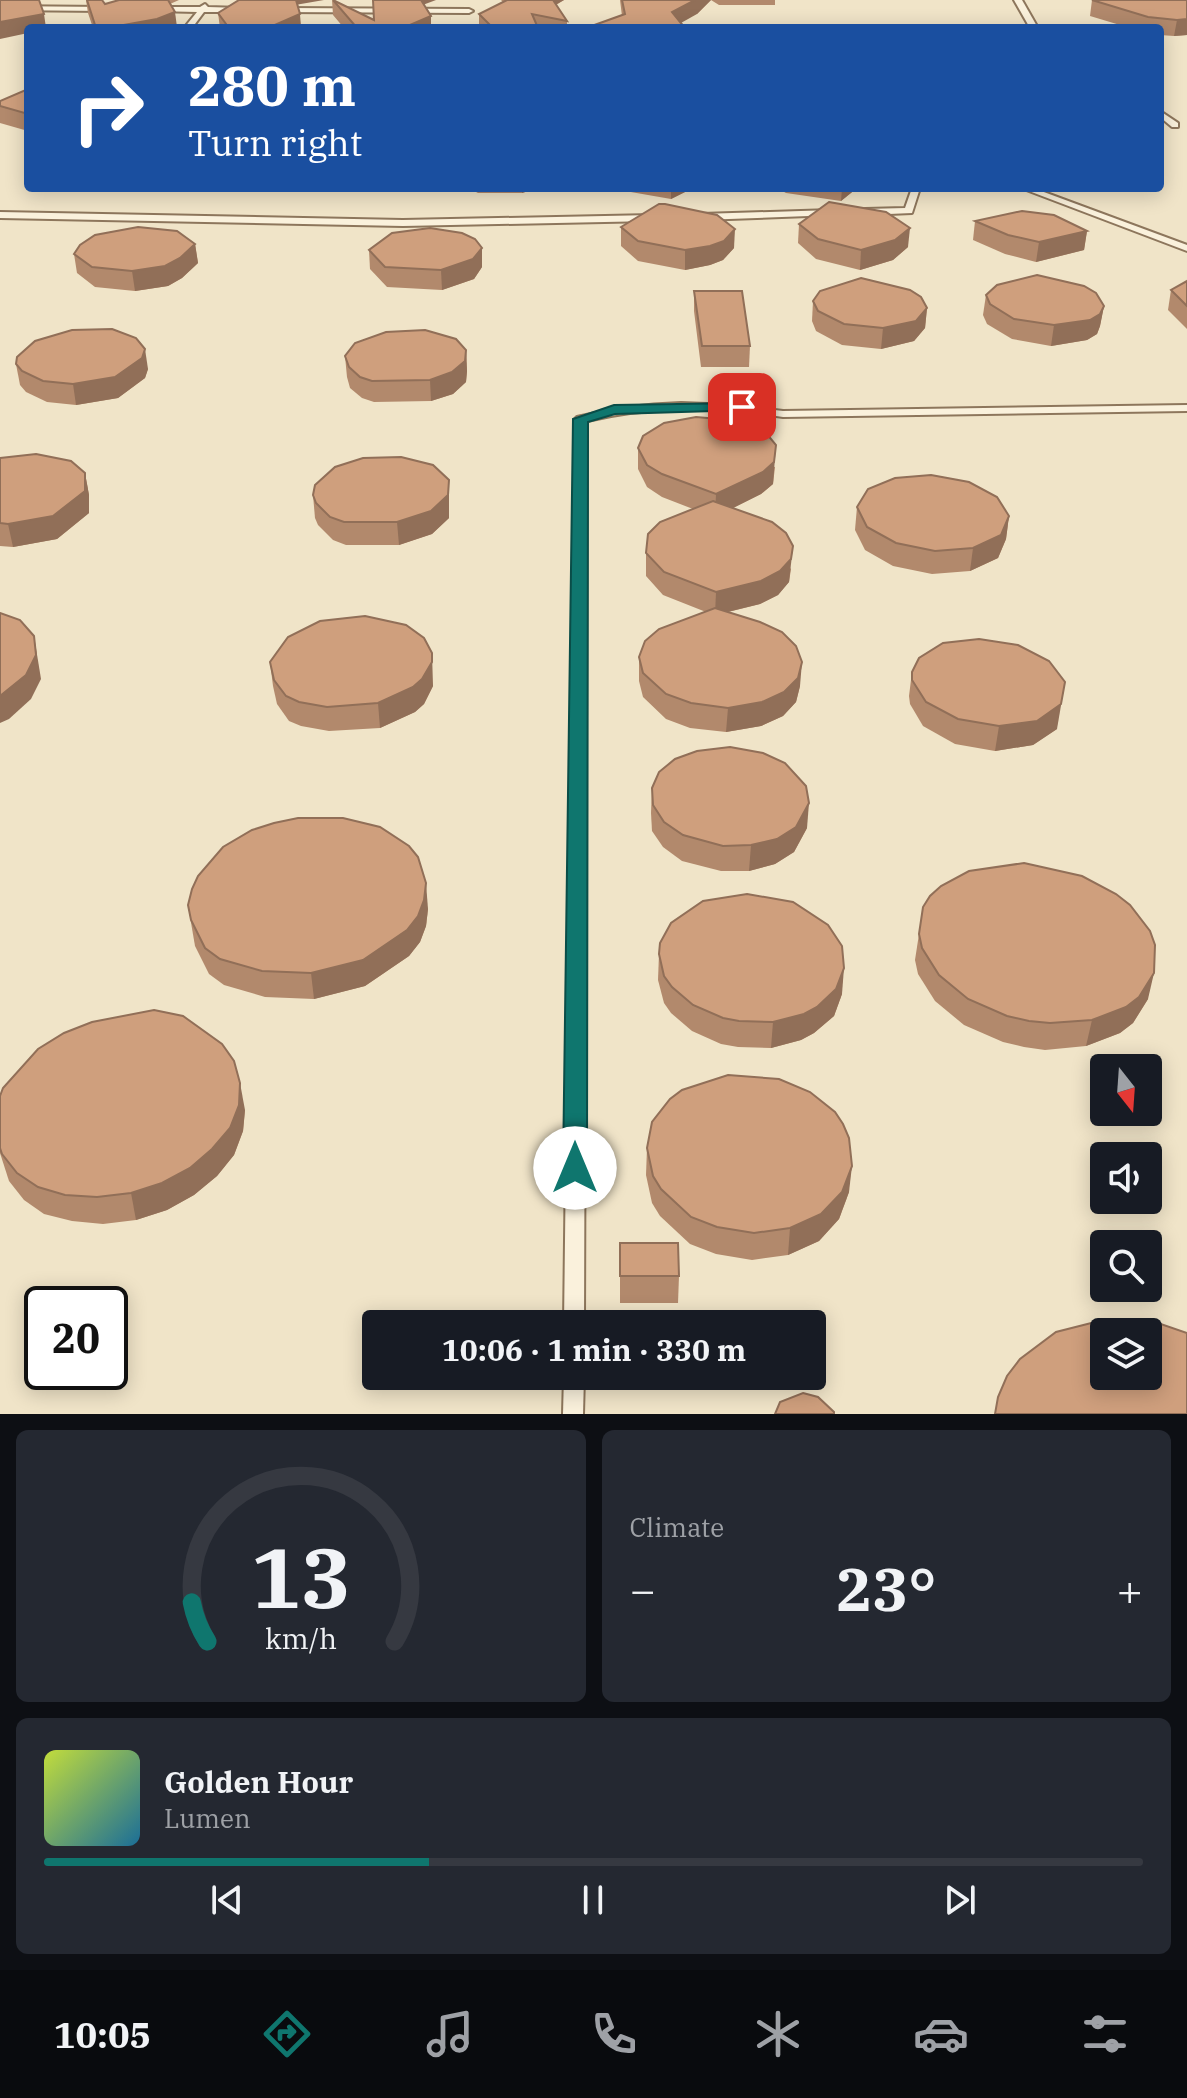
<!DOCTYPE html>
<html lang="en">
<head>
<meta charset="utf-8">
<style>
	:root { --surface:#171b24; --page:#242831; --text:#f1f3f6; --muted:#9ea1a6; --line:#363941; --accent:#0f766e }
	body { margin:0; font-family:"IBM Plex Serif",serif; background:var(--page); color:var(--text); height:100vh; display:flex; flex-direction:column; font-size:30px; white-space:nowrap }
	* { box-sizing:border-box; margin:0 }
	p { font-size:26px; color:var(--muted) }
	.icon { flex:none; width:44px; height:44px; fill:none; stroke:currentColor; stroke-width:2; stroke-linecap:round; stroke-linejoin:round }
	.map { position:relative; height:1414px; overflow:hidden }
	.panel { display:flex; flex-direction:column; gap:16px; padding:16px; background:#0d0f14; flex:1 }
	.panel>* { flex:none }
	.guide { position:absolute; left:24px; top:24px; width:1140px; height:168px; border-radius:8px; box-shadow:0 4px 20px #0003; background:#1a4fa0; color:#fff; overflow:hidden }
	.needle { width:52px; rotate:163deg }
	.fabs { position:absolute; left:1090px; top:1054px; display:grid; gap:16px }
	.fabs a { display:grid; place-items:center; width:72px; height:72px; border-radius:8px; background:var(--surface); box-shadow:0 4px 20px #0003; font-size:40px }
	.speed { position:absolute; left:24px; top:1286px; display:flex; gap:16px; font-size:40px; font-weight:700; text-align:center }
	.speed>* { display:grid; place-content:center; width:104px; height:104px; border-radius:50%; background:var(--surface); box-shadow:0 4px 20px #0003; line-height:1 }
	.speed .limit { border:4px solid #111; border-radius:12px; background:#fff; color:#111 }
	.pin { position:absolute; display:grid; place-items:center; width:68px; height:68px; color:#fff; margin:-34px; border-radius:16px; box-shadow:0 4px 12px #0006 }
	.me { position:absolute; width:88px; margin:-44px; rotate:0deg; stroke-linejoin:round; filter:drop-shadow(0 0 6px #0008) }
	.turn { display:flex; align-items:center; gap:28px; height:168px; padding:0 32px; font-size:36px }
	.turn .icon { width:104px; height:104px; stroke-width:2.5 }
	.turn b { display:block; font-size:56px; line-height:68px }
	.big { font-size:60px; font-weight:700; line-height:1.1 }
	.panel .card { flex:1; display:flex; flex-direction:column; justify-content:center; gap:12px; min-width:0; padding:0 28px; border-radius:12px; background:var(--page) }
	.panel .dial { align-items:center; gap:0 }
	.dial svg { height:208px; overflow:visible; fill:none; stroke:var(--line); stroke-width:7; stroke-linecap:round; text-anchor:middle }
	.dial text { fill:var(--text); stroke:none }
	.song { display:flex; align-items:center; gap:24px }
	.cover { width:96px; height:96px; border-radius:12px; background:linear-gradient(135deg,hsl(70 70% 55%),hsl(200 70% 35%)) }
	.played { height:8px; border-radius:4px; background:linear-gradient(90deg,var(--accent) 35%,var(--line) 35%) }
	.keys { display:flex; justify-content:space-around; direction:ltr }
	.heat { display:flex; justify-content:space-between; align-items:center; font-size:44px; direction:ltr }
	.panel .tiles { flex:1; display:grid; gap:16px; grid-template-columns:1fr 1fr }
	.card:last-child { grid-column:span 2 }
	.trip { position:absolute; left:362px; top:1310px; width:464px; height:80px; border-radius:8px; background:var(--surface); box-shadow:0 4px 20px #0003; font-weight:700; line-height:80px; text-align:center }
	.menu { display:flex; height:128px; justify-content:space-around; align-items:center; background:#090b0e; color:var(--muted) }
	.menu .icon { width:56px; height:56px }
	.menu .current { color:var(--accent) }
	.menu b { font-size:36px; color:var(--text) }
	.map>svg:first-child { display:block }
</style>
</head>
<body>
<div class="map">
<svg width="1187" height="1414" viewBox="0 0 1187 1414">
	<rect width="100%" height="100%" fill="#f0e4c8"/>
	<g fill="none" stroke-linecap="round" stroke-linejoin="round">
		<defs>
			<g id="lane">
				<polygon points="1014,0 1022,0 1038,28 1030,28"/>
				<polygon points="205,4 208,7 241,8 245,10 241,12 204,12 192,28 184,28 197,12 154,11 150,9 154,7 200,7"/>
				<polygon points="0,6 105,7 109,9 105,11 0,10"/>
				<polygon points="282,8 469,9 473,11 469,13 279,12"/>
				<polygon points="1160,111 1178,123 1178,127 1172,127 1160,117"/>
				<polygon points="912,188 920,188 912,213 865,215 860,212 865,209 905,208"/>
				<polygon points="1021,188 1033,188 1187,245 1187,251"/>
				<polygon points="832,210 835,211 835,215 701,220 696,217 701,214"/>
				<polygon points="0,212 403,220 653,215 658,218 653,221 403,226 0,218"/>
				<path d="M681 403 734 405 783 411 1187 405V411L783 417C718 408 651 405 587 421L584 1324H564L575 419 577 417C612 408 645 404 681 403Z"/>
				<polygon points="564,1376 584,1376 583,1414 563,1414"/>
			</g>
		</defs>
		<use href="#lane" stroke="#8d765c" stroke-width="4"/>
		<use href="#lane" fill="#faf1dc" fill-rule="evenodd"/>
	</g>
	<g fill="#b2896c">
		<polygon points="86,0 105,4 119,0 179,0 170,4 177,27 93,28 88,13"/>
		<polygon points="332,0 374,20 424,4 431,16 431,28 344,28 333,15"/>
		<polygon points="501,0 564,0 556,5 567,21 567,28 479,28 479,14 503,2"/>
		<polygon points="620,0 775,0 775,5 719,5 711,0 697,14 622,16"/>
		<polygon points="1092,0 1187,0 1187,35 1174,36 1160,35 1160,28 1130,28 1090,16"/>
		<polygon points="298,4 301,28 220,28 218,13"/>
		<polygon points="28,89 28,131 0,123 0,101"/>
		<polygon points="143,188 180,188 165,190"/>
		<polygon points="295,188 357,188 344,191 305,192"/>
		<polygon points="468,188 538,188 522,193 478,193"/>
		<polygon points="621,188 693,188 671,199 625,191"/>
		<polygon points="777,188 857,188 841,201 786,193"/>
		<polygon points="975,221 1087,231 1084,250 1036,262 1005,254 973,240"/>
		<polygon points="799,224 908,247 893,260 860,270 816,259 798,243"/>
		<polygon points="621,227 734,248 723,260 710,265 685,270 638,261 621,246"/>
		<polygon points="195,244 198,263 182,278 168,286 135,291 95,287 77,273 74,254"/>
		<polygon points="482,248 482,267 474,279 442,290 387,287 370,269 369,250"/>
		<polygon points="1187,281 1187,329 1168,310 1171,290"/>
		<polygon points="694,291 750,346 749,367 701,367 694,311"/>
		<polygon points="986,295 1104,306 1100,326 1097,334 1087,340 1051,346 1012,339 987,324 983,315"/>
		<polygon points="813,301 927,308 925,328 914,341 881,349 842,345 816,331 812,321"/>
		<polygon points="466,350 467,371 466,382 453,394 431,401 374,402 362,398 350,388 347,377 345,356"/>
		<polygon points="16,364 148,369 145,378 118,398 76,405 47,402 26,392 20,385"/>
		<polygon points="638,448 775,467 773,484 761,494 733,508 791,569 789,582 778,595 760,604 728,612 800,686 796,702 783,716 761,726 726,732 690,728 666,719 643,697 639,681 639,657 706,612 663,595 646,576 646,553 693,509 662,497 647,487 638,469"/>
		<polygon points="0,458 85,473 89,495 89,513 57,539 13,547 0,546"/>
		<polygon points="449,480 449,518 432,534 399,545 346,545 333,540 318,525 315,518 313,495"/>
		<polygon points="857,507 1009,516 1006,539 998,558 970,571 932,574 893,566 865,550 855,530"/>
		<polygon points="270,662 433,686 424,704 415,712 380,728 329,731 301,726 289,721 277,704 273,686"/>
		<polygon points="912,672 1057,729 1033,745 995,751 955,744 923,726 910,704 909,696"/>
		<polygon points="652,788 807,828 794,852 775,864 749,871 721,871 682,861 663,847 652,831 651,813"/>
		<polygon points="188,905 428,909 426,926 420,942 409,956 365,986 314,999 265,997 224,985 209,974 195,946"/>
		<polygon points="919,934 1148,999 1133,1023 1120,1033 1086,1046 1045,1050 1024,1047 1003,1042 964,1025 935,1001 918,974 915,960"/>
		<polygon points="659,954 842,994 834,1016 814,1033 801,1040 771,1048 738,1047 721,1044 692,1031 671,1013 664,1003 658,980"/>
		<polygon points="0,1096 245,1110 243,1131 234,1155 217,1176 194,1195 167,1210 136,1220 103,1224 72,1221 44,1214 24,1200 9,1181 0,1153"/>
		<polygon points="647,1148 849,1192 839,1219 819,1241 788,1255 752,1260 716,1254 690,1244 660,1216 652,1203 646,1175"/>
		<polygon points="620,1243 679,1276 678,1303 620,1303"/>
	</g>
	<g fill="#916f58">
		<polygon points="295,0 324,0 295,5"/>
		<polygon points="420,0 436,0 420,6"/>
		<polygon points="548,0 564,0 548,9"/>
		<polygon points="695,0 711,0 697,14 672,28 672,12"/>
		<polygon points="175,12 177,27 175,28 118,28 118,26"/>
		<polygon points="44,14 46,28 28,28 28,33 0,39 0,22"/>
		<polygon points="300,14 301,28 268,28"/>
		<polygon points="431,16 431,28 403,28"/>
		<polygon points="1187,19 1187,35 1174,36 1177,20"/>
		<polygon points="344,188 357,188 344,191"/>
		<polygon points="522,188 538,188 522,193"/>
		<polygon points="671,188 693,188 671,199"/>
		<polygon points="842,188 857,188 841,201"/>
		<polygon points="910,228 908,247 893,260 860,270 861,250"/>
		<polygon points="735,229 734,248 723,260 710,265 685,270 685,250"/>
		<polygon points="1087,231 1084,250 1036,262 1039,242"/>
		<polygon points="195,244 198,263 182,278 168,286 135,291 132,271"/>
		<polygon points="482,248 482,267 474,279 442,290 441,270"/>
		<polygon points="1104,306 1100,326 1097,334 1087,340 1051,346 1054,325"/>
		<polygon points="927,308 925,328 914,341 881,349 883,328"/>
		<polygon points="145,349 148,369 145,378 118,398 76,405 73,384"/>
		<polygon points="466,350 467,371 466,382 453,394 431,401 430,380"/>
		<polygon points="776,445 773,484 761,494 715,517 716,494"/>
		<polygon points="85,473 89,495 89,513 57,539 13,547 8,524"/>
		<polygon points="449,480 449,518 432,534 399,545 397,522"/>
		<polygon points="1009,516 1006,539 998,558 970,571 973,548"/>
		<polygon points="793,546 789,582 778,595 760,604 715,615 716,592"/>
		<polygon points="34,636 41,679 31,699 9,719 0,723 0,696"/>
		<polygon points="432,653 433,686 424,704 415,712 380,728 378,703"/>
		<polygon points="802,662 800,686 796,702 783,716 761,726 726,732 728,708"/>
		<polygon points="1065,682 1057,729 1033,745 995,751 999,726"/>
		<polygon points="809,803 807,828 794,852 775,864 749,871 751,845"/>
		<polygon points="426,883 428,909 426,926 420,942 409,956 365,986 314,999 311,973"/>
		<polygon points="844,968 842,994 834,1016 814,1033 801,1040 771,1048 773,1022"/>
		<polygon points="1154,973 1148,999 1133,1023 1120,1033 1086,1046 1092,1020"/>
		<polygon points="240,1083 245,1110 243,1131 234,1155 217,1176 194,1195 167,1210 136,1220 131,1193"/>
		<polygon points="852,1166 849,1192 839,1219 819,1241 788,1255 790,1228"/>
	</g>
	<g fill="#cf9f7d" stroke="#916f58" stroke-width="2" fill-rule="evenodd">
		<polygon points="0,0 39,0 44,14 0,22"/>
		<polygon points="87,0 102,0 105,4 119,0 168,0 175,12 157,19 118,26 119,28 96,28"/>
		<polygon points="239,0 296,0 300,14 268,28 229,28 218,13"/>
		<polygon points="333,0 374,20 373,0 421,0 431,16 403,28 357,28"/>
		<polygon points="507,0 553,0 567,21 532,14 538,28 493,28 479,14"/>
		<polygon points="622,0 695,0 672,12 685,28 586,28 625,14"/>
		<polygon points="1092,0 1187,0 1187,19 1177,20 1148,17"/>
		<polygon points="28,89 28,114 0,106 0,101"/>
		<polygon points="829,202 886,212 910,228 895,240 861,250 818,239 799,224"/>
		<polygon points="659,204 665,204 717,215 735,229 724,241 710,246 685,250 638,241 621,227"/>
		<polygon points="1022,211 1054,215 1087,231 1039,242 1008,235 975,221"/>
		<polygon points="138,227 177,231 195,244 180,258 165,266 132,271 92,267 74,254 80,245 95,235"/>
		<polygon points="430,228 462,233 475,239 482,248 473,259 441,270 385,267 369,250 392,233"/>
		<polygon points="1037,275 1084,286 1096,293 1104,306 1100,314 1090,320 1054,325 1014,319 990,304 986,295 997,285"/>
		<polygon points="861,278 910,290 921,297 927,308 916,321 883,328 844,324 818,311 813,301 820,291"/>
		<polygon points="1187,281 1187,306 1171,290"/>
		<polygon points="694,291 742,291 750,346 702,346"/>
		<polygon points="112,329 136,338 145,349 142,358 115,377 73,384 43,381 22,371 16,364 17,357 35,341 72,330"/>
		<polygon points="425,330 456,339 466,350 465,361 452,372 430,380 372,381 360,377 349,367 345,356 355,343 386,332"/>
		<polygon points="696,417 742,421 767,434 776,445 774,462 763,472 716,494 662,474 647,465 638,448 643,436 664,423"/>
		<polygon points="36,454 71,461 85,473 85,491 53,516 8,524 0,523 0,458"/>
		<polygon points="401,457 433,465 449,480 448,495 431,511 397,522 344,522 330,517 316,503 313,495 315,485 335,467 363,458"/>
		<polygon points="931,475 969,482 997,497 1009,516 1001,535 973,548 935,551 896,543 867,527 857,507 868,489 895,478"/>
		<polygon points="713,501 772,522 786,533 793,546 791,559 780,571 761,581 716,592 664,572 646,553 648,534 660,522"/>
		<polygon points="715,608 760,622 782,632 796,646 802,662 798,678 784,692 762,702 728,708 691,703 666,694 643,673 639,657 645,641 659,629"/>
		<polygon points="0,613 20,620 34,636 36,655 26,675 0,696"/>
		<polygon points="365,616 406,625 424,638 432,653 432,662 422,679 413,687 378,703 327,707 299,702 286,696 274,680 270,662 288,637 320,621"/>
		<polygon points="979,639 1018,645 1049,661 1065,682 1061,704 1037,721 999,726 958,719 926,702 912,680 912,672 919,658 943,643"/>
		<polygon points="730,747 763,753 785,763 806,786 809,803 796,827 777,839 751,845 723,846 683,835 664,822 653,805 652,788 659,772 675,759 697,751"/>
		<polygon points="298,818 343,818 380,827 409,846 418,857 426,883 424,900 418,916 407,930 363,960 311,973 262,971 220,959 205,948 191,920 188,905 192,889 198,876 223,847 252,830 274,823"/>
		<polygon points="1024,863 1082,876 1116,894 1130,905 1150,931 1155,945 1154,973 1139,997 1126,1007 1092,1020 1050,1023 1029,1021 1007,1016 968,999 939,975 922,948 919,934 923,907 930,896 941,886 969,871"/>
		<polygon points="747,894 793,902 828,925 842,946 844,968 836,989 817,1007 804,1014 773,1022 739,1021 723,1018 693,1005 672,987 664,976 659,954 660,943 671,923 703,901"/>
		<polygon points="154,1010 183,1016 222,1044 234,1061 240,1083 239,1105 230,1128 212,1149 190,1168 162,1183 131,1193 97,1197 65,1195 38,1187 17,1173 2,1154 0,1148 0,1096 3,1088 38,1049 64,1033 92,1022"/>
		<polygon points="728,1075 779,1079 810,1092 835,1112 843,1124 849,1138 852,1166 842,1192 821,1214 790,1228 754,1233 717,1227 691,1217 661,1189 653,1176 647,1148 652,1122 670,1099 682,1090"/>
		<polygon points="620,1243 678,1243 679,1276 620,1276"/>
		<path d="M1103 1320 1155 1322 1187 1333V1414H995L998 1397 1007 1376 1020 1359 1056 1332ZM1104 1332H1148V1376H1104Z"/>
		<polygon points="803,1393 818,1397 834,1412 834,1414 775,1414 780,1402"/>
	</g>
	<polygon fill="#0f766e" stroke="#0a4d48" stroke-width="2" points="742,403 747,404 747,410 615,414 588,422 587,1168 584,1175 575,1177 567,1175 563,1168 573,419 614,405"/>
</svg>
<div class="fabs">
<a><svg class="needle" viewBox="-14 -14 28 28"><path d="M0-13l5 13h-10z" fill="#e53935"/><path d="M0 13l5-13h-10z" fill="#9ea1a6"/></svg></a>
<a><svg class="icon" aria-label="sound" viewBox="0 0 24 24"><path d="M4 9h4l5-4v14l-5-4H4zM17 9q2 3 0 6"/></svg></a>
<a><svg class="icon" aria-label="search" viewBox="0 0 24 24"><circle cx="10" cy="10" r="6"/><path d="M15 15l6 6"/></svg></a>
<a><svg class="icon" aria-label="layers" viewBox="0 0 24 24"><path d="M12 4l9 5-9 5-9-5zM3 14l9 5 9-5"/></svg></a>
</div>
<div class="speed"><div class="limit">20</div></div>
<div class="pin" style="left:742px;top:407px;background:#d93025"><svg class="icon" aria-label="arrive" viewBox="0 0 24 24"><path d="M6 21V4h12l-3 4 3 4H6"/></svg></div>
<svg class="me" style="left:575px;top:1168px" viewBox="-20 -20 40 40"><circle r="19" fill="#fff"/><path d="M0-13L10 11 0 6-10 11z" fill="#0f766e"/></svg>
<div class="trip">10:06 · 1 min · 330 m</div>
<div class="guide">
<div class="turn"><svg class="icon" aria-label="right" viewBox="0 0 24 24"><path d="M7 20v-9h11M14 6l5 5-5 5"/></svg><div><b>280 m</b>Turn right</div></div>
</div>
</div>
<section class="panel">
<div class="tiles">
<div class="card dial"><svg viewBox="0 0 100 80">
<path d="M14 69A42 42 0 1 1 86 69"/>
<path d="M14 69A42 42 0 0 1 8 54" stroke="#0f766e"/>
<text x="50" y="56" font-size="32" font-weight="700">13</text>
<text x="50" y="72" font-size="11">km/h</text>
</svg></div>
<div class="card"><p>Climate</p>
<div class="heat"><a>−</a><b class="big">23°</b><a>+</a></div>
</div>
<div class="card">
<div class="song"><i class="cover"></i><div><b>Golden Hour</b><p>Lumen</p></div></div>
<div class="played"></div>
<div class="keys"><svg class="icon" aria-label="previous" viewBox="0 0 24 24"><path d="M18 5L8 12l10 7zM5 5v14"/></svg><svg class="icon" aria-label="pause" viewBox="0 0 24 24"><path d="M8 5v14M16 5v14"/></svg><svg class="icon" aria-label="next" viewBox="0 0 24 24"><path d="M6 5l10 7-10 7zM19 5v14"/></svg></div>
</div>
</div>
</section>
<nav class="menu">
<b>10:05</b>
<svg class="icon current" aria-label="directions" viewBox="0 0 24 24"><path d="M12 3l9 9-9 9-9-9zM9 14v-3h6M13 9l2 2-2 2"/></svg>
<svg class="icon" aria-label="music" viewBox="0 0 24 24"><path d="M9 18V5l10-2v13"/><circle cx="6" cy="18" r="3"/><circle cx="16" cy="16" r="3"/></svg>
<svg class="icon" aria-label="phone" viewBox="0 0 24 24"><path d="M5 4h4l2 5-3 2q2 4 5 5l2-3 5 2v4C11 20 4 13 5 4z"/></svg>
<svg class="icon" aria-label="climate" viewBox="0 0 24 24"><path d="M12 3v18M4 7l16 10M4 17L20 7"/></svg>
<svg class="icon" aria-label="car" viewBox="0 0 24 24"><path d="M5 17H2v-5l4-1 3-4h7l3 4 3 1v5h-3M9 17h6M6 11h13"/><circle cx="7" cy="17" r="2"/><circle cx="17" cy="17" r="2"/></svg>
<svg class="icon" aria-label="filters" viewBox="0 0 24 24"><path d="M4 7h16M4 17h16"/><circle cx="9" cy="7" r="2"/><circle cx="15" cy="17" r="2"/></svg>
</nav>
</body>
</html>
